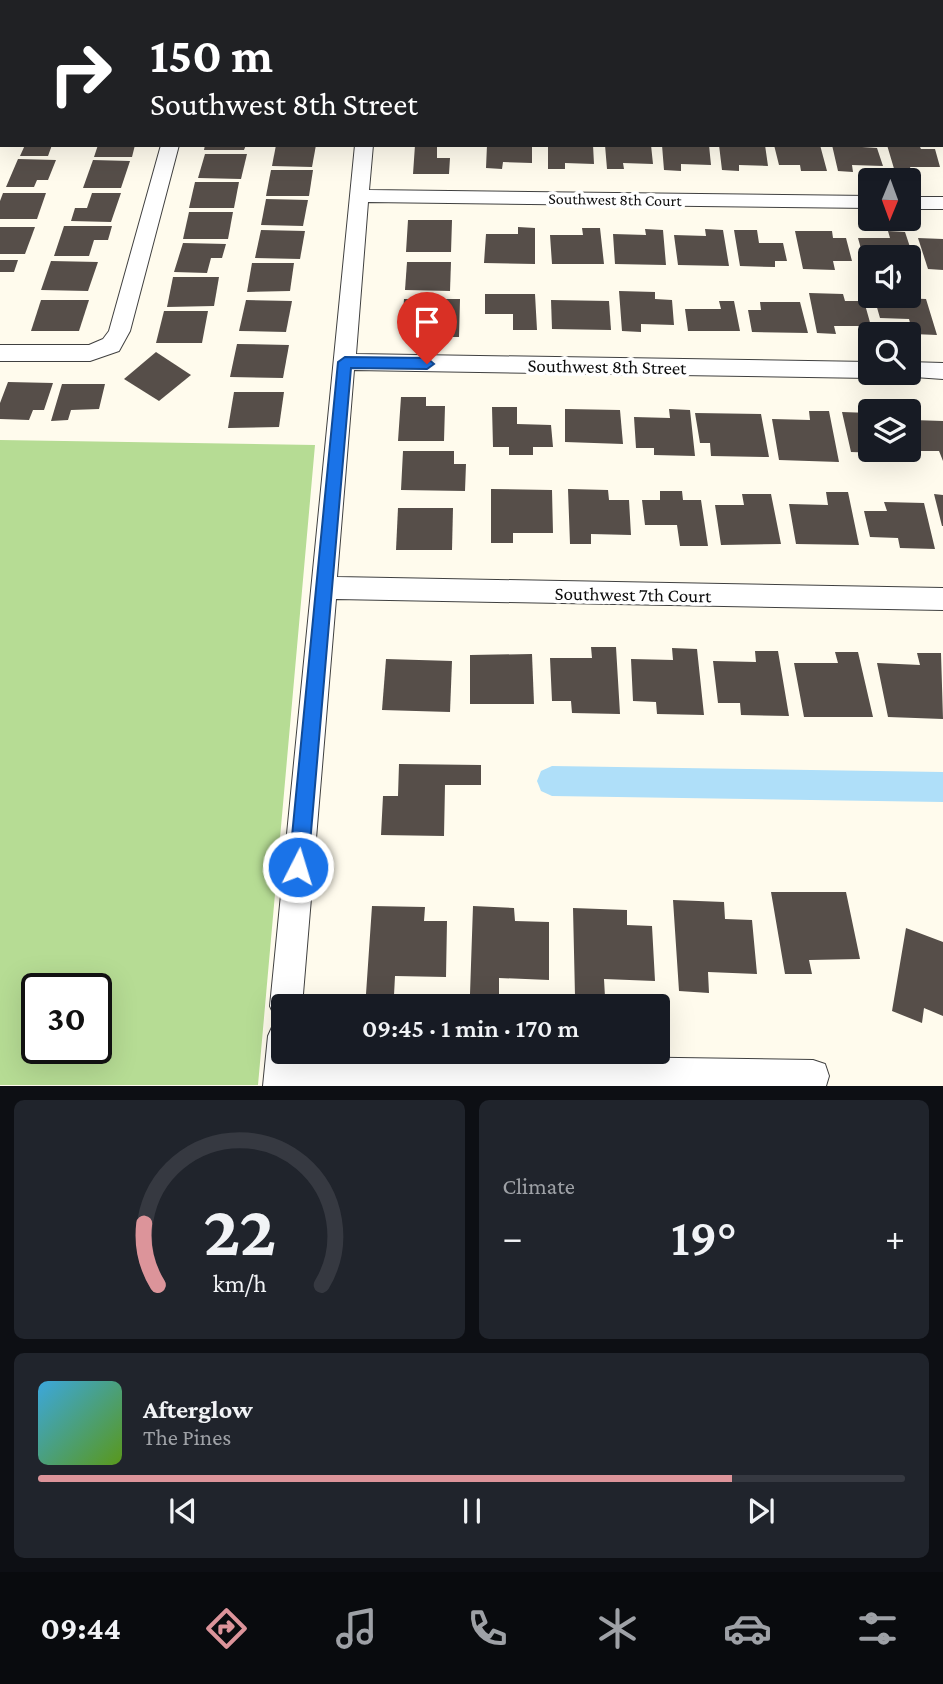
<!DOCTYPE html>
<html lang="en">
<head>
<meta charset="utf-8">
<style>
	:root { --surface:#171b24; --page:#20242c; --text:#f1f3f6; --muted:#9ea1a6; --line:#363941; --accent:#dc949a }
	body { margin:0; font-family:"Crimson Pro",serif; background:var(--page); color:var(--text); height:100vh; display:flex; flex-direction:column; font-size:26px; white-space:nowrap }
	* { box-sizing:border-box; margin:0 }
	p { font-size:23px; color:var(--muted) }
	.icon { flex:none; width:38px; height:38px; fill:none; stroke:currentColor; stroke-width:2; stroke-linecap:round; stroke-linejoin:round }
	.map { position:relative; height:1086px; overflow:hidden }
	.details { display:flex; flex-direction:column; gap:14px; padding:14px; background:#0d0f14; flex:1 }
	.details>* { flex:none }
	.banner { position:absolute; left:0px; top:0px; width:943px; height:147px; box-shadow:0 7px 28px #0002; background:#202124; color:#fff; overflow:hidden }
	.needle { width:46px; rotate:181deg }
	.tools { position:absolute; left:858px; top:168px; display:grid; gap:14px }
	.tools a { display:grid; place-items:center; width:63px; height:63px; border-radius:7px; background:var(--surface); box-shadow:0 7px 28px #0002; font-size:35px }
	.speed { position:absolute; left:21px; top:973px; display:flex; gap:14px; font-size:35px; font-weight:700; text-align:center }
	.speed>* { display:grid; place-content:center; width:91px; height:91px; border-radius:50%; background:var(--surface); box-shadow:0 7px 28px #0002; line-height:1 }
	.speed .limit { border:4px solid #111; border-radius:10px; background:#fff; color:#111 }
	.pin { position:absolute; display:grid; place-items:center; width:60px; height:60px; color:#fff; margin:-72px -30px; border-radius:50% 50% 50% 0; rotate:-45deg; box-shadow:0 0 7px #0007 }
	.pin .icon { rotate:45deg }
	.me { position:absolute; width:77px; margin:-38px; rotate:5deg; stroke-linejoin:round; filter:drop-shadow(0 0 5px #0008) }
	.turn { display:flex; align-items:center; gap:24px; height:147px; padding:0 35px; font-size:32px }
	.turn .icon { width:91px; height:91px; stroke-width:2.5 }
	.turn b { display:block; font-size:49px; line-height:60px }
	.big { font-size:52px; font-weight:600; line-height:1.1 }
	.details .card { flex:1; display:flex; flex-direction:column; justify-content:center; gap:10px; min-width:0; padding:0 24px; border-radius:10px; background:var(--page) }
	.details .dial { align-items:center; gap:0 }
	.dial svg { height:182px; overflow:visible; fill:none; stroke:var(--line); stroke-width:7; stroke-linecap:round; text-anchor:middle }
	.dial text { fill:var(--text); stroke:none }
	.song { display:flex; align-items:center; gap:21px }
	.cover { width:84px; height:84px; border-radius:10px; background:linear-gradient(135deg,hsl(200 70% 55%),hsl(90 70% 35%)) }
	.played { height:7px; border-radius:4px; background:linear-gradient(90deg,var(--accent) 80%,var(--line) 80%) }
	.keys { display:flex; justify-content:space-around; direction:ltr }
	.heat { display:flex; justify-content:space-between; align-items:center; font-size:38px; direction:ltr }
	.details .tiles { flex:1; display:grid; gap:14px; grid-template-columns:1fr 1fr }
	.card:last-child { grid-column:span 2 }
	.trip { position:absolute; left:271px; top:994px; width:399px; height:70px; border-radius:7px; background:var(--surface); box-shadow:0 7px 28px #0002; font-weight:600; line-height:70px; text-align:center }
	.dock { display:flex; height:112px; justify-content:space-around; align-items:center; background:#090b0e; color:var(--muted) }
	.dock .icon { width:49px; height:49px }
	.dock .selected { color:var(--accent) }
	.dock b { font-size:32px; color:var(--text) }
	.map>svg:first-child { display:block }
</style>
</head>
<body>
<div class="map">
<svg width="943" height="1086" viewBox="0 0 943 1086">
	<rect width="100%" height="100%" fill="#fffbed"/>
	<path fill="#b6dc94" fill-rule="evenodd" d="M0 440 315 445 258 1085H0ZM37 989H96V1048H37Z"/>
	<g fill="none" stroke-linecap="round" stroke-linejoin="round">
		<polygon fill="#afdff9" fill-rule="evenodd" points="552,766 943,772 943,802 552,796 541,791 537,781 541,771"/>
	</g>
	<g fill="#564e49">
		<polygon points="25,145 52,145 48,156 20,156"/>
		<polygon points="98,145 135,145 132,157 94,157"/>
		<polygon points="205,145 246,145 244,150 204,150"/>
		<polygon points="276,145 316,145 312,167 272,166"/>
		<polygon points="415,145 437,145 437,158 450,158 449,174 413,174"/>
		<polygon points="487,145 532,145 532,163 503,162 502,169 486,168"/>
		<polygon points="548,145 593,145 594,164 565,163 565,169 548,169"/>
		<polygon points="605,145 651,145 653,164 623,163 624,169 607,169"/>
		<polygon points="662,145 709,145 711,165 681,164 681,171 664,170"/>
		<polygon points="719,145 765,145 768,166 739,165 739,171 722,170"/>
		<polygon points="774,145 820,145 827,171 801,171 800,165 779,165"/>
		<polygon points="832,145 877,148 883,166 852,165 853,172 838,171"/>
		<polygon points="887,145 919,145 921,149 935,149 940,167 910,167 912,173 895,172"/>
		<polygon points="205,154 247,154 241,179 198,178"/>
		<polygon points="18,159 56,160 48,180 37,180 34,187 6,187"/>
		<polygon points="93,160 130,161 121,188 83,188"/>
		<polygon points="271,170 313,170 309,196 266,196"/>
		<polygon points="195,182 239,182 234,208 189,208"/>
		<polygon points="3,193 46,193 37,219 0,219 0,201"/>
		<polygon points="92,193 121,193 111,222 71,221 75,208 87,208"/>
		<polygon points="266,199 308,200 303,226 261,225"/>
		<polygon points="189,212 233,212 228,239 183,239"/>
		<polygon points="408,220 452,220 451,252 406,252"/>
		<polygon points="64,226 112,226 108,240 94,240 89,256 54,256"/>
		<polygon points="0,227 35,227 25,254 0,254"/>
		<polygon points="518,227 535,228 535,264 484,263 486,234 518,234"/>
		<polygon points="582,228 600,228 604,264 552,264 550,235 583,235"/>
		<polygon points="645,229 663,230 666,265 615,264 613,234 646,235"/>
		<polygon points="705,229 723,230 729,266 678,265 674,235 706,236"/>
		<polygon points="261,230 305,231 300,259 255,258"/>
		<polygon points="734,230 757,230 759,243 783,243 787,261 775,261 775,267 740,266"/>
		<polygon points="795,231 832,231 833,238 846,238 852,261 833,261 835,270 803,269"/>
		<polygon points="888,231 905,232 917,268 908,268 908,257 870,257 870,267 866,267 858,238 890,238"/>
		<polygon points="918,238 943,239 943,270 928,269"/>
		<polygon points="183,243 226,244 222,258 211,258 207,273 174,272"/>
		<polygon points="0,260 18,260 14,272 0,272"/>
		<polygon points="51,261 98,262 88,291 41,290"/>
		<polygon points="407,262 451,262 450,291 405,290"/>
		<polygon points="252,263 294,263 290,291 247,292"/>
		<polygon points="173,277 219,277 214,306 167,307"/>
		<polygon points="619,291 655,292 655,299 672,300 674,325 641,324 641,332 622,331"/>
		<polygon points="809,293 843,294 845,301 864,301 871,326 834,326 836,334 817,333"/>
		<polygon points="485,294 535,294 537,330 513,330 513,314 485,314"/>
		<polygon points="874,297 926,299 937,335 913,334 909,319 880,318"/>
		<polygon points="404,299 460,299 459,337 417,337 419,310 403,311"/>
		<polygon points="41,300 89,300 79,331 31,331"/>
		<polygon points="246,300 292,301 286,332 239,331"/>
		<polygon points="551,300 609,301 611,330 552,329"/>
		<polygon points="719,301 734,301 740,331 688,331 685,309 721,309"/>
		<polygon points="760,302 800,302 808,333 752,332 748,310 761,310"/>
		<polygon points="164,311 208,311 202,343 156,343"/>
		<polygon points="237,344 289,345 283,378 230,377"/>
		<polygon points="156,352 191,375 159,401 124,379"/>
		<polygon points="8,382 53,383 44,410 33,410 29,420 0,419 0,403"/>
		<polygon points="62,384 105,384 99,409 71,410 68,420 51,421"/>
		<polygon points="234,392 284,392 279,427 228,428"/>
		<polygon points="401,397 426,397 426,406 445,406 444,441 398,441"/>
		<polygon points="492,407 517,407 517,424 551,425 553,447 533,447 533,455 509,455 509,447 493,447"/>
		<polygon points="565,409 620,410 623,444 565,442"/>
		<polygon points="669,409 690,410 695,456 654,455 654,448 636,448 634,417 670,418"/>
		<polygon points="809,411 829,411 839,462 779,460 772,419 810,420"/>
		<polygon points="842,412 870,413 870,450 906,450 907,454 851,452"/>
		<polygon points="695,413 761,414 769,457 711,456 710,443 700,443"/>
		<polygon points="913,420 943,421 943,461 939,451 921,451"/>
		<polygon points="403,451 454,451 454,464 466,464 465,491 401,490"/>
		<polygon points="491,489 552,490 553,533 513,533 513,543 491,543"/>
		<polygon points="568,489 608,490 609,500 629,500 631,535 591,534 591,544 570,544"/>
		<polygon points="660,491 682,491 683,500 701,500 708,546 680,546 677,525 645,525 642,500 660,500"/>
		<polygon points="826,492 848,492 859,545 796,544 789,504 828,505"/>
		<polygon points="742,494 771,494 781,544 721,545 715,505 744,505"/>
		<polygon points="934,494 943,495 943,526 942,526"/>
		<polygon points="884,502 924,503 935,549 900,548 898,538 870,537 864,511 887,511"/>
		<polygon points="398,508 453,508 452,550 396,550"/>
		<polygon points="591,647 616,647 620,714 572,713 571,701 552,701 550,658 592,658"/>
		<polygon points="672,648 697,649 704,715 657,714 656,702 633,701 631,659 673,660"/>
		<polygon points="755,651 778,651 789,716 741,715 740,703 718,703 713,661 756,662"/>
		<polygon points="835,652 858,652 873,717 804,717 794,663 838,663"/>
		<polygon points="917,653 941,653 943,719 888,717 877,663 920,665"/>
		<polygon points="532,654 534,704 470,704 470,655"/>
		<polygon points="386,659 452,661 450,712 382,710"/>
		<polygon points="399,764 481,765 481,785 445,785 444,836 381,835 383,796 398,796"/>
		<polygon points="771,892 846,892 860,959 809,960 812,974 785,974"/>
		<polygon points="673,900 724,902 725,919 752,920 757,974 708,972 709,993 679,991"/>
		<polygon points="372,906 425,907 424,921 447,921 446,977 395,976 394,995 366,994"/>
		<polygon points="473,906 514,908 515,921 549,922 549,980 499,978 499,995 470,994"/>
		<polygon points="573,908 627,910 627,925 652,926 655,981 604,979 605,997 575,996"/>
		<polygon points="906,928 943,942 943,1016 924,1008 922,1023 892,1011"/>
	</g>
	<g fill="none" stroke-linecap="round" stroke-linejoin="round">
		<defs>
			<g id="minor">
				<rect x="372" y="0" width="16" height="2"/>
				<rect x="942" y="63" width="1" height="10"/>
				<polygon points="0,105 2,105 0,119"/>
				<polygon points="161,145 179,145 130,331 119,351 90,361 0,361 0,345 89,345 103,339 109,331"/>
				<polygon points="355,145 373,145 369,190 870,196 870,208 368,202 356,354 870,362 870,373 879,373 870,378 354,370 337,577 943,588 943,610 336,599 302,1006 284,1006 284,1052 813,1060 825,1064 829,1076 826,1086 263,1086 268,1036 273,1025 283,1020 275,1017 270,1006"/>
				<rect x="908" y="197" width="35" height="12"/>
				<polygon points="908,362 943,363 943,379 900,376 899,373 908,373"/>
			</g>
			<g id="tertiary">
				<polygon points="169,0 195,0 167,2"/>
				<polygon points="234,0 259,0 232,2"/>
				<rect x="0" y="33" width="2" height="12"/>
			</g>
		</defs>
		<use href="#minor" stroke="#404040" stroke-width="2"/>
		<use href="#tertiary" stroke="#404040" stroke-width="2"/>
		<use href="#minor" fill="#fff" fill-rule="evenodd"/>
		<use href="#tertiary" fill="#fff" fill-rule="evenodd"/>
	</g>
	<polygon fill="#1a73e8" stroke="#114b97" stroke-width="2" points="345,357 427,358 434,364 427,369 351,368 308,867 305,874 298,877 292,874 289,867 338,362"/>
	<g text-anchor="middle" stroke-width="7" stroke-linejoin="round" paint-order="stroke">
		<g font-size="16" fill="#0d0d0d" stroke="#fff">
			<text transform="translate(615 199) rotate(1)" y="6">Southwest 8th Court</text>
		</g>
		<g font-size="19" fill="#0d0d0d" stroke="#fff">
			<text transform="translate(607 366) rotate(1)" y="7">Southwest 8th Street</text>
			<text transform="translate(633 594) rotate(1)" y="7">Southwest 7th Court</text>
		</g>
	</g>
</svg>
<div class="tools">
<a><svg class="needle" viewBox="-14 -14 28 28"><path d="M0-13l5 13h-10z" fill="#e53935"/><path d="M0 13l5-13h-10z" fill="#9ea1a6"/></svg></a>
<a><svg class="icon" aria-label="sound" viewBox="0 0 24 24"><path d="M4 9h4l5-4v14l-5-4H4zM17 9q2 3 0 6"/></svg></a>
<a><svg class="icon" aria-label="search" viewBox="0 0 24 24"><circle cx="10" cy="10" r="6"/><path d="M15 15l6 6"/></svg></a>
<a><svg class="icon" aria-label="layers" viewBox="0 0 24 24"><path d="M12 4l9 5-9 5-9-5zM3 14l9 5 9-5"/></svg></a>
</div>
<div class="speed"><div class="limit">30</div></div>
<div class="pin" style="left:427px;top:364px;background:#d93025"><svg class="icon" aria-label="arrive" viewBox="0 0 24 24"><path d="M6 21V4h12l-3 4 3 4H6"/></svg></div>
<svg class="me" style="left:298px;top:867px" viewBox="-20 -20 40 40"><circle r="17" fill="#1a73e8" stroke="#fff" stroke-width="3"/><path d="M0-11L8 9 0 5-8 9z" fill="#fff"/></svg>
<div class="trip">09:45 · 1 min · 170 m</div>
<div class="banner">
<div class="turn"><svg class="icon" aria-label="right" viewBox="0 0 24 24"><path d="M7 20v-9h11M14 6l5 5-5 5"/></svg><div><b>150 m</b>Southwest 8th Street</div></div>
</div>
</div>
<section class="details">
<div class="tiles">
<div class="card dial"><svg viewBox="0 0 100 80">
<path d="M14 69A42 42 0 1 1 86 69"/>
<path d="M14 69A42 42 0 0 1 8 42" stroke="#dc949a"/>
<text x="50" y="56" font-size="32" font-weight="700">22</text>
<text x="50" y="72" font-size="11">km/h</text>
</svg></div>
<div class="card"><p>Climate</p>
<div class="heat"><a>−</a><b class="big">19°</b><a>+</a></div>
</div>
<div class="card">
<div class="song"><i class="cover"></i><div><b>Afterglow</b><p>The Pines</p></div></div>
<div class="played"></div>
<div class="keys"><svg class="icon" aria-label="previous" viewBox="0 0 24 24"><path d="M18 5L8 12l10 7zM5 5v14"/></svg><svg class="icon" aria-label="pause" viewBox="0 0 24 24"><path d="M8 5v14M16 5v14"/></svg><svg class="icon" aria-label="next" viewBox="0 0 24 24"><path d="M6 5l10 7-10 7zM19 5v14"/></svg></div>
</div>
</div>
</section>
<nav class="dock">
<b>09:44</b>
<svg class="icon selected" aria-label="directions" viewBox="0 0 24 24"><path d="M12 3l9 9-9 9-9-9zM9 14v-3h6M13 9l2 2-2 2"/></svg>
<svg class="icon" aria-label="music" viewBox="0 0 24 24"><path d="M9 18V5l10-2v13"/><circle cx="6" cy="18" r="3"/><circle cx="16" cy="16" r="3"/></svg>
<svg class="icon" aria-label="phone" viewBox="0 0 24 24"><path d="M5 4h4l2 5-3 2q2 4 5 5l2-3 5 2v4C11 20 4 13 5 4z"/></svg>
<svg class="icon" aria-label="climate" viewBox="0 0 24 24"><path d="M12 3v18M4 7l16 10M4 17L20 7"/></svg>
<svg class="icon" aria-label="car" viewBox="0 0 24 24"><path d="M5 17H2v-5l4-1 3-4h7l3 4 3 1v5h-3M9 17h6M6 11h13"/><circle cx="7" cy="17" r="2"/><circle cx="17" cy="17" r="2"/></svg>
<svg class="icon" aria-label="filters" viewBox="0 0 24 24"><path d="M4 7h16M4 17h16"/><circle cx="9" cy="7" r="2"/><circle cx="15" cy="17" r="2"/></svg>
</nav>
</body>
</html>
